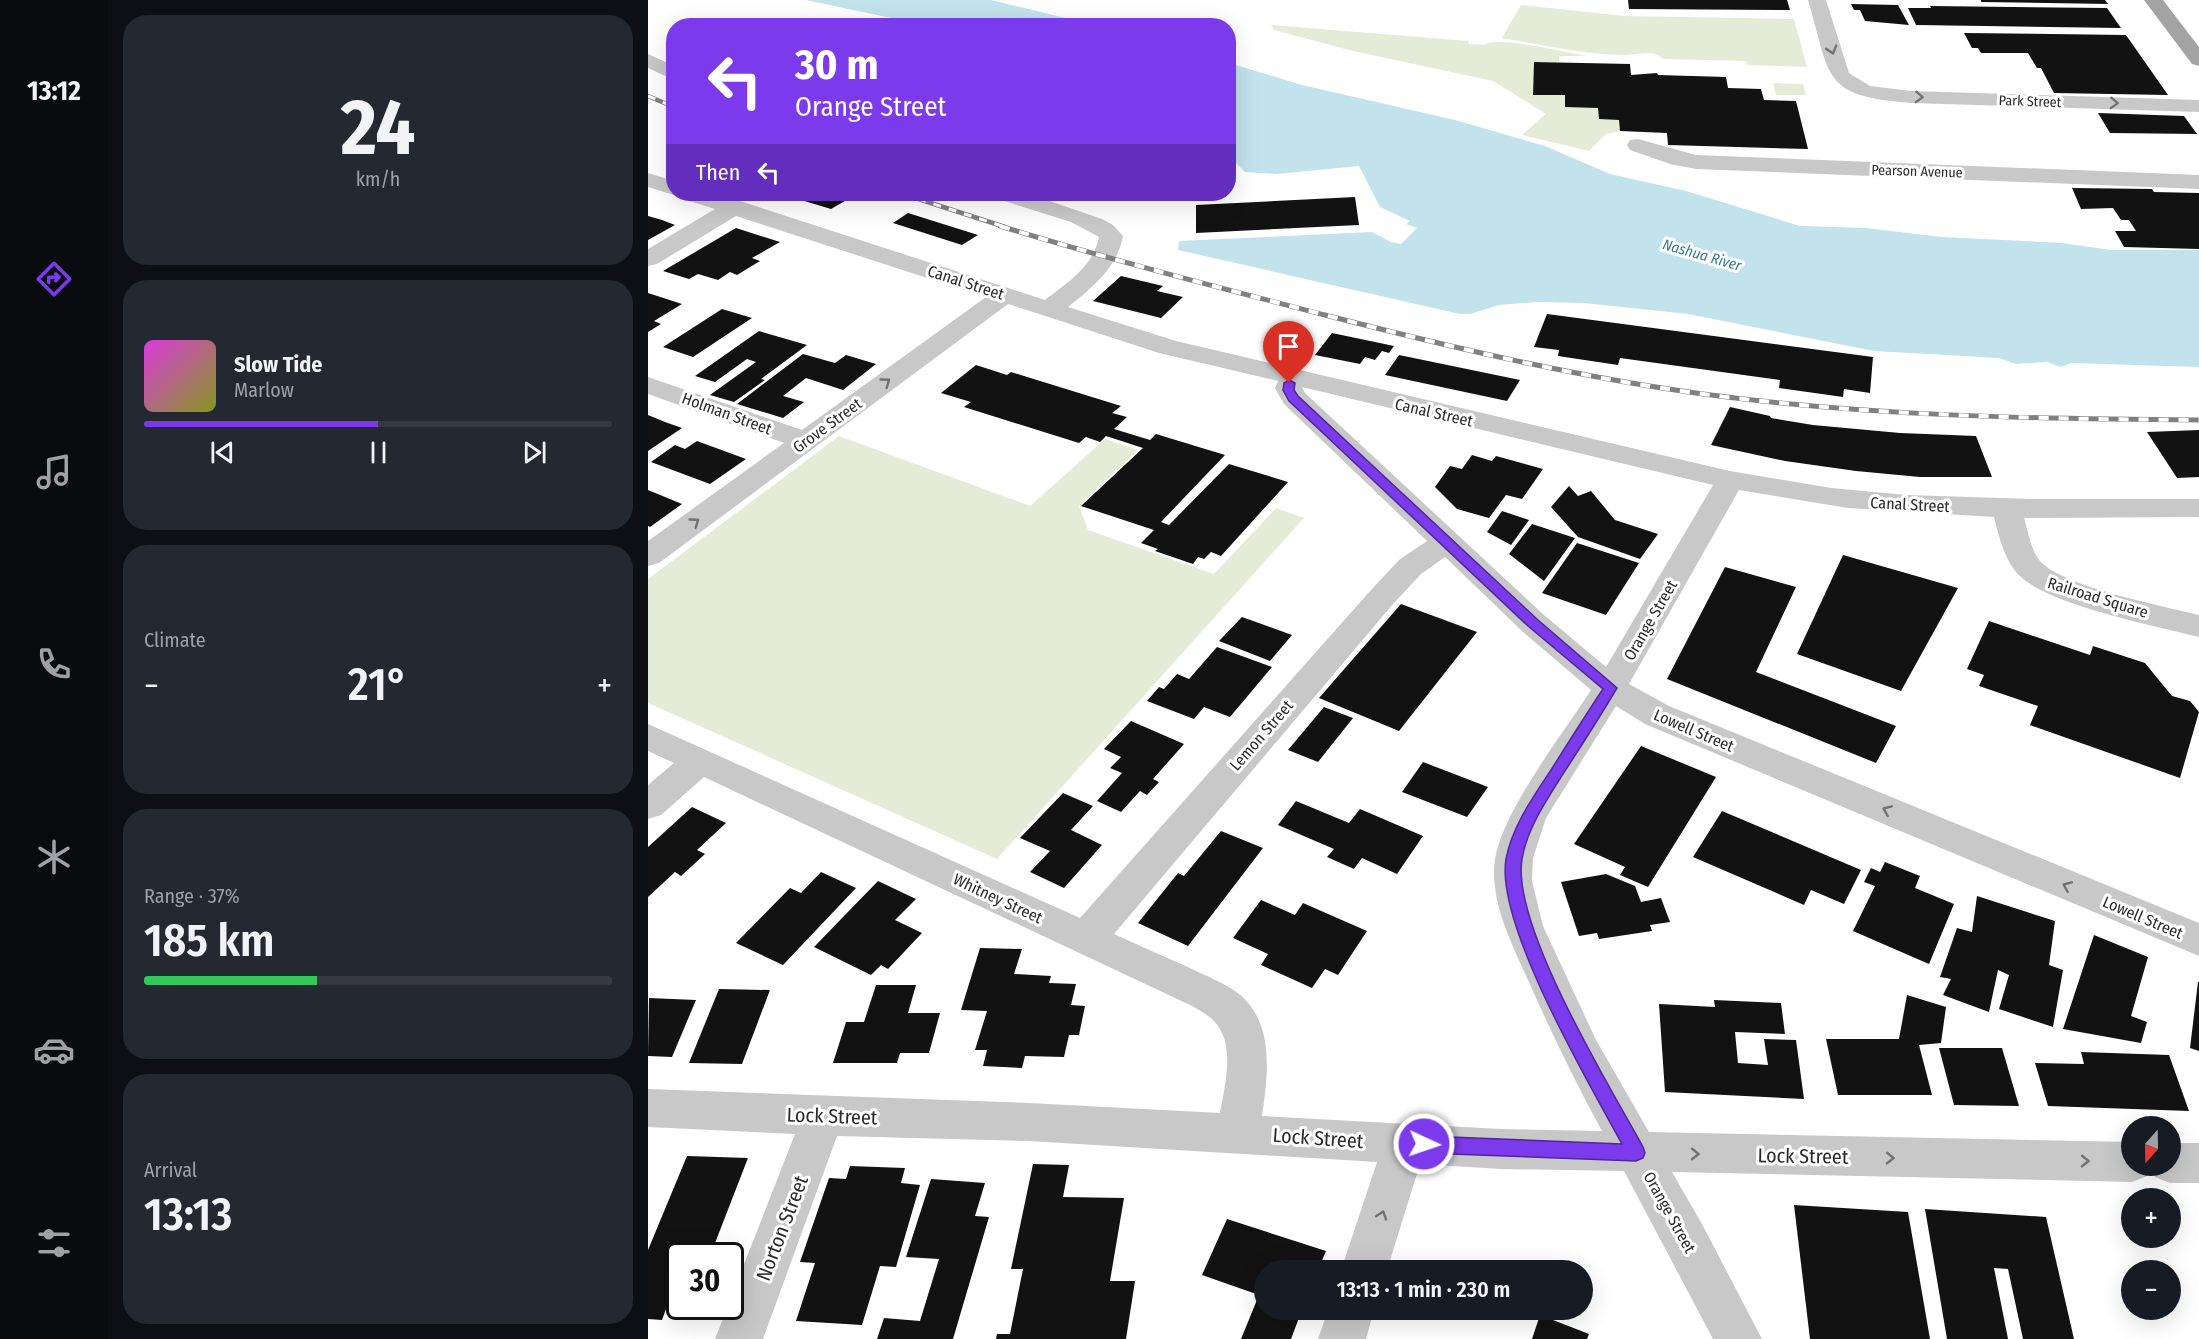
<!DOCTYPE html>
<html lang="en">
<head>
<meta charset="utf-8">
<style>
	:root { --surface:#171b24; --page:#242831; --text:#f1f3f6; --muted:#9ea1a6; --line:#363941; --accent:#7c3aed }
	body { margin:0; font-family:"Fira Sans Condensed",sans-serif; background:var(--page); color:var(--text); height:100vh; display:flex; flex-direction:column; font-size:22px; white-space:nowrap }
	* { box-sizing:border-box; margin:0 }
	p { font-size:20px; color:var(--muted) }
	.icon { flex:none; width:33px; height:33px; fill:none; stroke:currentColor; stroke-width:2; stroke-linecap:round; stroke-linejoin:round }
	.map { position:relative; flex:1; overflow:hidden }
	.side { display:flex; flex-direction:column; gap:15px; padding:15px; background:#0d0f14; width:540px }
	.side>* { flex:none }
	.banner { position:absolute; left:18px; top:18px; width:570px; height:183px; border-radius:24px; box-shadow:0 6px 24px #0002; background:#7c3aed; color:#fff; overflow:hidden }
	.needle { width:39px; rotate:200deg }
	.tools { position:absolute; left:1473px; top:1116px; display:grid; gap:12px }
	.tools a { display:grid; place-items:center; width:60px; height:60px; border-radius:50%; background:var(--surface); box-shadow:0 6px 24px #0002; font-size:30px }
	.speed { position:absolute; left:18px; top:1242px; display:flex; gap:12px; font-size:30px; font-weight:700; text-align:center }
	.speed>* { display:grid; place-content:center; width:78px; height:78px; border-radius:50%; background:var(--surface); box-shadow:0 6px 24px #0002; line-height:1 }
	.speed .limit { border:3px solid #111; border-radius:9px; background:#fff; color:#111 }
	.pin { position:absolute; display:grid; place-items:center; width:51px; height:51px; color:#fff; margin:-62px -26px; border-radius:50% 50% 50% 0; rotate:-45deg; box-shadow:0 0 6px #0007 }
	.pin .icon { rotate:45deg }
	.me { position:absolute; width:66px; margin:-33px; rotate:93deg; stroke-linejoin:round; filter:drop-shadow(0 0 4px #0008) }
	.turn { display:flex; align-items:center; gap:21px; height:126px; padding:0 30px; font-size:27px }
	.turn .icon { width:78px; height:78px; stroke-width:2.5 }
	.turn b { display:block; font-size:42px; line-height:51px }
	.then { display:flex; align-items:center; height:57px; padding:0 30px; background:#0003; gap:12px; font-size:22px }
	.big { font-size:45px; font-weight:600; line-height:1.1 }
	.side .widget { flex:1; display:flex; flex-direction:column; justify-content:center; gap:9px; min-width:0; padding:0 21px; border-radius:24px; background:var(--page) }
	.side .dial { align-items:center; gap:0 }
	.dial b { font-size:78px; line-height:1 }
	.song { display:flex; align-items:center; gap:18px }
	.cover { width:72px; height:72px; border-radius:9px; background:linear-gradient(135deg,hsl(300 70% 55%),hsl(70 70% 35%)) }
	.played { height:6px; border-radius:3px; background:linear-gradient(90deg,var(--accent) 50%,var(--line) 50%) }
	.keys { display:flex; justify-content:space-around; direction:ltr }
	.heat { display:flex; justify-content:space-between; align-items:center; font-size:33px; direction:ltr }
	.charge { height:9px; border-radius:4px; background:linear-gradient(90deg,#34c759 37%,var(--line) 0) }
	.trip { position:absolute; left:606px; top:1260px; width:339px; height:60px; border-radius:30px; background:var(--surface); box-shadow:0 6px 24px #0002; font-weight:600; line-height:60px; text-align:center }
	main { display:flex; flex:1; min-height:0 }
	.dock { display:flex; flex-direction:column; width:108px; justify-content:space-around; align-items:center; background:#090b0e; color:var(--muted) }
	.dock .icon { width:42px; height:42px }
	.dock .on { color:var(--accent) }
	.dock b { font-size:27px; color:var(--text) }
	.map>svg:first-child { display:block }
</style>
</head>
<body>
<main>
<nav class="dock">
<b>13:12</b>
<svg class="icon on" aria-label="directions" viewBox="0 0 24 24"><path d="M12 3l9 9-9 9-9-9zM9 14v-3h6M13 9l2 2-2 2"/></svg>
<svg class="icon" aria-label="music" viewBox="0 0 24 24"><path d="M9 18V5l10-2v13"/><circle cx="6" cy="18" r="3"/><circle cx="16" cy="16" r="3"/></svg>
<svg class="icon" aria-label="phone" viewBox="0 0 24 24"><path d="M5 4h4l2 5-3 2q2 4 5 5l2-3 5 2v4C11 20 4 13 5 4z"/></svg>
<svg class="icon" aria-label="climate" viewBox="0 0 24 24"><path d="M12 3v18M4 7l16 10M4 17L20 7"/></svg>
<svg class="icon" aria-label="car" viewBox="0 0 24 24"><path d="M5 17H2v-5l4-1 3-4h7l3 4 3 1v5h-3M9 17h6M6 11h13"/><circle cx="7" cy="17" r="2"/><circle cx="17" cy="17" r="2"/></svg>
<svg class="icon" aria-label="filters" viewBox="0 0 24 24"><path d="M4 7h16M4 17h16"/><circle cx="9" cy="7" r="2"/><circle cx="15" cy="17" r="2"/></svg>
</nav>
<section class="side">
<div class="widget dial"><b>24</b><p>km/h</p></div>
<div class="widget">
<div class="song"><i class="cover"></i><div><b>Slow Tide</b><p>Marlow</p></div></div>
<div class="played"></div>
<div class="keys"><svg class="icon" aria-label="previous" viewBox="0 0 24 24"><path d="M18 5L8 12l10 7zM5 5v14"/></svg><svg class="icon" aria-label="pause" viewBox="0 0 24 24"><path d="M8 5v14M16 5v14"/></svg><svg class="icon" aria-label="next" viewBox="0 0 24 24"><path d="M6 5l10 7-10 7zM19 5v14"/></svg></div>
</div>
<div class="widget"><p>Climate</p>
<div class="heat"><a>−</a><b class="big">21°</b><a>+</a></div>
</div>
<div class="widget"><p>Range · 37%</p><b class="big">185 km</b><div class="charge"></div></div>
<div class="widget"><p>Arrival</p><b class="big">13:13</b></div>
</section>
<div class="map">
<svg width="1551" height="1339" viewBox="0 0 1551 1339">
	<rect width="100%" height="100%" fill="#fff"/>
	<g fill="#e4ebd7">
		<path d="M873 5 977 16 1146 19 1159 67 1099 65 1098 61 1015 59C1009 49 987 55 976 55 935 54 894 45 854 38Z"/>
		<path d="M623 25 821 41 820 44 835 45C849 35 919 53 939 56H911V62H886L885 94 917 95 950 108 951 119 971 120 972 131 958 134 941 151 874 135 898 114 845 81 705 51 626 30Z"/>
		<polygon points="1125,83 1155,84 1158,95 1128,95"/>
		<polygon points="191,436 382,506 457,439 490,450 431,506 440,530 566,574 628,508 656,518 349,859 0,703 0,579"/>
	</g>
	<g fill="#c2e2ec">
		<polygon points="158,0 343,0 446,25 276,25"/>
		<polygon points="581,63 654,85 807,120 897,146 962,174 1038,191 1152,226 1218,228 1294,237 1414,243 1463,250 1551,250 1551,367 1423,363 1413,367 1399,362 1368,364 1351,358 1226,351 1040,314 936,303 889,302 851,305 822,314 812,314 530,250 531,241 724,232 743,242 753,244 769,228 758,224 762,221 732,207 711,166 629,174 597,172 581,156"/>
	</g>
	<g fill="#121212">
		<polygon points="980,0 1139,0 1142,10 981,9"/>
		<polygon points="1333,0 1457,0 1460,4 1333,2"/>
		<polygon points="1203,4 1250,5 1261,25 1217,21 1212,10 1206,10"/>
		<polygon points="1282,6 1459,8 1473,28 1268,25 1260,8 1283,8"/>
		<polygon points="1316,33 1478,35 1520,95 1406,93 1393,68 1389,68 1380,53 1333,53 1330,48 1324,48"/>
		<polygon points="886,62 982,64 983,75 1009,73 1010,75 1078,77 1080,88 1113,89 1116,100 1148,101 1160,149 1020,145 1019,133 972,131 971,120 951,119 950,108 917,107 917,95 885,95"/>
		<polygon points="1450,113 1536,116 1549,134 1462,133"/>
		<polygon points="1424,188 1504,189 1506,192 1551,193 1551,249 1476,247 1467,231 1488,231 1481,220 1473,220 1465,208 1433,209"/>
		<polygon points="133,194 209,194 183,209"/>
		<polygon points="707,197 711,225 548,233 548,205"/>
		<polygon points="260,213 330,235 314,245 245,223"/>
		<polygon points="0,216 14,220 27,225 0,240"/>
		<polygon points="88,228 132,242 104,258 112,261 89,275 82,272 70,280 50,274 41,279 15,271"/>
		<polygon points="473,276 515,286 509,291 535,297 513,318 445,301"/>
		<polygon points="0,293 34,304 6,321 13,324 0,332"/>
		<polygon points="74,309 104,318 45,357 15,347"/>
		<polygon points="899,314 1225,357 1222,393 1196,389 1195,397 1131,388 1132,380 972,358 970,365 910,356 911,350 886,347"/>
		<polygon points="111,331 159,345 113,379 117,380 86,402 62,395 108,362 99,359 67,382 47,376"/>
		<polygon points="684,333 746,346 741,353 734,351 727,360 717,357 712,364 667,355"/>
		<polygon points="155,354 187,363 198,355 228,364 195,390 158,378 135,396 156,402 135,418 89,404"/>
		<polygon points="751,355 814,368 872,380 859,401 737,375"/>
		<polygon points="328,365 359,375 363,372 473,406 464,413 479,417 466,429 502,440 508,434 577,455 513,522 521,525 581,464 640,482 573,556 563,552 556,559 550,557 545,564 507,551 510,549 493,543 506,530 433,506 495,448 458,436 452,442 438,437 431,443 316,407 323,402 293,393"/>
		<polygon points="1082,407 1122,416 1123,418 1165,425 1252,433 1328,436 1344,477 1272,477 1208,471 1137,461 1063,445"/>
		<polygon points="0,415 17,422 34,428 0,451"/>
		<polygon points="1551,430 1551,477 1529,478 1499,432"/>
		<polygon points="49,441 98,459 62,484 3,462 27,445 37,449"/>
		<polygon points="824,455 844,461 848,456 895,469 874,499 858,495 841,518 809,509 787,487 802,466 814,469"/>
		<polygon points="921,486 930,496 943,491 967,520 1010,534 992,559 930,537 903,507"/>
		<polygon points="0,490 34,504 2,527 0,526"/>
		<polygon points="854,511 881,520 863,545 839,532"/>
		<polygon points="884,524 927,538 896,581 861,554"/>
		<polygon points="929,543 991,563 958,615 894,593"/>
		<polygon points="1195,555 1310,588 1253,691 1149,654"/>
		<polygon points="1077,567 1148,587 1108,672 1248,726 1228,763 1019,679"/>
		<polygon points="753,604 829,632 751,731 671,698"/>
		<polygon points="594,617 644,635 622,661 571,641"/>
		<polygon points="1341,621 1442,655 1445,646 1497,663 1524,696 1542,701 1551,712 1532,778 1382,725 1390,706 1331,686 1336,675 1319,669"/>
		<polygon points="569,647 624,667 582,717 556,707 546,719 499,701 511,687 516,689 529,674 541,679"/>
		<polygon points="676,707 705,718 670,762 640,750"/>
		<polygon points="483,721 536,744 505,779 511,782 499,795 492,791 473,812 449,801 474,773 462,768 473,757 456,749"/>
		<polygon points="993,746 1068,777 1000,887 972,875 977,867 926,844"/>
		<polygon points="775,762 840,787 819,817 754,792"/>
		<polygon points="415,793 445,806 423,830 454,845 416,888 382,872 402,851 372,838"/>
		<polygon points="648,801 701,823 712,809 775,836 749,874 714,858 706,869 679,857 686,849 630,825"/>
		<polygon points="44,807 78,823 49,850 57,854 33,876 27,872 0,897 0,847"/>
		<polygon points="1074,811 1213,870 1196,904 1163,890 1156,905 1045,857"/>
		<polygon points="573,831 615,848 540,946 490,923 530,873 536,876"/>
		<polygon points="1237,862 1272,876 1267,888 1306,904 1281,964 1205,931 1227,886 1216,882 1223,868 1232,872"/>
		<polygon points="173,872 208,888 135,965 88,943 142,888 153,893"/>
		<polygon points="958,874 987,886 993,902 1013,898 1022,922 1002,925 1004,931 951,939 949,933 931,936 913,882"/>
		<polygon points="230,881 268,899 247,920 274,933 240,969 233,965 223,975 166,947"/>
		<polygon points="1329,896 1407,921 1401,965 1415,970 1405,1027 1351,1009 1361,975 1350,970 1341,1012 1295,995 1303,979 1292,977 1309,928 1324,932"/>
		<polygon points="613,900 647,915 655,903 719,931 690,975 677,969 664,988 613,965 620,954 585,938"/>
		<polygon points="1446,935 1500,957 1483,1016 1499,1022 1493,1043 1415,1029"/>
		<polygon points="332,948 374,949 366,974 403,976 401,983 428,984 423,1005 437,1006 431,1035 421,1035 416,1057 377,1056 374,1068 335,1066 339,1050 327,1050 339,1011 313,1010"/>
		<polygon points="1550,982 1551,982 1551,1051 1542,1048"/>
		<polygon points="228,985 268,985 260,1013 292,1013 281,1053 252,1053 249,1063 185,1063 198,1022 216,1022"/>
		<polygon points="71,989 122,990 94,1064 41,1063"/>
		<polygon points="1259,995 1298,1007 1293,1043 1271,1045 1284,1095 1190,1095 1178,1039 1251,1039"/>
		<polygon points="1,998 48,1000 24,1057 0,1056"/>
		<polygon points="1066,1000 1133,1003 1137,1034 1087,1032 1090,1063 1120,1065 1116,1039 1148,1040 1156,1099 1017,1092 1011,1004 1067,1007"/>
		<polygon points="1291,1048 1354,1048 1371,1106 1306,1105"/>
		<polygon points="1433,1052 1521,1055 1541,1111 1400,1106 1387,1063 1436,1064"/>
		<polygon points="39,1156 100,1158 62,1256 32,1256 32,1285 27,1284 14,1320 0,1319 0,1250"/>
		<polygon points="385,1164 421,1165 415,1197 476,1198 462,1281 487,1281 478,1339 348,1339 349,1334 362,1334 375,1269 363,1269"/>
		<polygon points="202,1166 257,1168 253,1183 272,1185 248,1267 232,1266 214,1325 148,1321 167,1263 152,1262 181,1178 198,1179"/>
		<polygon points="283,1179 337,1183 327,1216 341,1217 305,1339 229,1339 236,1318 272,1321 291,1259 258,1257"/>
		<polygon points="1146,1205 1260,1212 1282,1339 1162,1339"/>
		<polygon points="1277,1209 1398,1217 1426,1339 1375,1339 1360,1269 1346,1268 1360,1339 1299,1339"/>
		<polygon points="579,1219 678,1251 670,1270 616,1270 616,1310 654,1310 643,1339 593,1339 611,1295 554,1275"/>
		<polygon points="892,1315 941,1334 939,1339 884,1339"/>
	</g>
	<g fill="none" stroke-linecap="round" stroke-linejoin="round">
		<g fill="#c8c8c8" fill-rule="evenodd">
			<path d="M1160 0H1178L1201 73 1222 86 1263 91 1551 100V112L1263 103C1173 96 1183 78 1160 0Z"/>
			<polygon points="0,54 26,66 26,80 0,68"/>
			<polygon points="990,139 1048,155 1551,175 1551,189 1048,169 1022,164 982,150 979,145 982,140"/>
			<polygon points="0,173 26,181 26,194 31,194 26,195 0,187"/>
			<path d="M32 194H65L95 202 397 300C420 282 445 267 451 237L423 222 350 199 347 194H381L454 219 465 225 475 236C469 268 444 288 420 307L528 341 1082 471 1183 488 1259 495 1384 499H1551V517L1376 518C1380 531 1383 551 1392 561 1415 587 1516 606 1551 615V637C1508 626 1401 605 1372 576 1357 562 1351 537 1346 517L1200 508 1091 490 981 684 1021 706 1551 923V956L997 724 968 706 898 818 885 858 884 881 895 926 948 1040 1001 1132 1484 1142V1166H1522V1143H1551V1183H1522L1507 1177 1503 1169 1499 1176 1484 1182 1024 1172 1054 1224 1114 1339H1065L976 1171 853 1169 772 1164 739 1270H693L729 1162 381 1141 189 1136 115 1339H67L80 1306H82V1300L147 1134 0 1127V1089L381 1103 572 1113C576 1089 586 1052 572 1029 566 1018 553 1011 542 1005L56 777 13 815 0 819V785L26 763 0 751V724L432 918 723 590 751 560 779 541 636 404 627 388 630 381 511 353 360 304 11 563 0 566V541L136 443 0 394V377L154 430 338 297 88 216 9 264 0 266V249L67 209 35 199ZM654 387 1065 485 958 667 896 615 657 393ZM797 557 874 631 943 690C915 734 855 810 847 859 841 901 864 944 880 980 903 1032 927 1082 954 1131L853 1129 614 1116C620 1076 627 1023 591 994 577 983 558 976 542 968 516 957 491 945 466 934L745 604 773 574Z"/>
			<polygon points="680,1310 726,1310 718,1339 670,1339"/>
		</g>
		<polygon fill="#a3a3a3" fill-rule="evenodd" points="1496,0 1515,0 1551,47 1551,66 1544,64"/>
		<defs>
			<g id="rail-far1">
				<polyline points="0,96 26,107"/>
				<polyline points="255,194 357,227"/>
			</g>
			<path id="rail" d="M352 226C460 259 569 287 677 315 802 347 928 377 1055 394 1220 416 1385 419 1551 420"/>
		</defs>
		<use href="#rail-far1" stroke="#808080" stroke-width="4.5"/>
		<use href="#rail" stroke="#808080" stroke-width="5"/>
		<use href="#rail-far1" stroke="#fff" stroke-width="3" stroke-dasharray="8" stroke-linecap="butt"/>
		<use href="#rail" stroke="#fff" stroke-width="4" stroke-dasharray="10" stroke-linecap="butt"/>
	</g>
	<defs><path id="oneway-chevron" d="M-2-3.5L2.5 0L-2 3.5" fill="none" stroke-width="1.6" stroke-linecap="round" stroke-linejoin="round" transform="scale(1.5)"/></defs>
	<g stroke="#727272">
		<use href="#oneway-chevron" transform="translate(1184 50) rotate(73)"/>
		<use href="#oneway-chevron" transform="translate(1271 97) rotate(2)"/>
		<use href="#oneway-chevron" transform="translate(1466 103) rotate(2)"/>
		<use href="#oneway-chevron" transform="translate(238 382) rotate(-36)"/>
		<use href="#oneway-chevron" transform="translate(47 522) rotate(-36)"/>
		<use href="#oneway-chevron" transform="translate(1239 810) rotate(-157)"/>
		<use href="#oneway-chevron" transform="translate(1419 886) rotate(-157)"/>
		<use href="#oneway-chevron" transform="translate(1047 1154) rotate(1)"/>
		<use href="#oneway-chevron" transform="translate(1242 1158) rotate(1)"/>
		<use href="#oneway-chevron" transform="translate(1437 1161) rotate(1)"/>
		<use href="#oneway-chevron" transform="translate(734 1215) rotate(-72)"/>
	</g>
	<path fill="#7c3aed" stroke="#51269a" stroke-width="1.5" d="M641 380 647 383 646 390 650 396 890 620 969 688C951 718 932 748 913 777 897 803 879 829 874 859 863 925 961 1085 995 1147L997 1153 995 1158 988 1161 776 1153 770 1150 767 1144 770 1139 776 1136 974 1144C941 1083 847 924 858 859 864 827 885 797 903 770 920 743 937 716 955 689L880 626 641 401 635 390 636 383Z"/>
	<g text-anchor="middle" stroke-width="6" stroke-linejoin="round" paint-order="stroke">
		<g font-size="14" fill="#2b2b2b" stroke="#fff">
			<text transform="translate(1382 101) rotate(2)" y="5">Park Street</text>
			<text transform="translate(1269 171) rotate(2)" y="5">Pearson Avenue</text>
		</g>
		<g font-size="15" font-style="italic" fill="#367a91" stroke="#fff">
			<text transform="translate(1054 255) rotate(16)" y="5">Nashua River</text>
		</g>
		<g font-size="16" fill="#2b2b2b" stroke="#fff">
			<text transform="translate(318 282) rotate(18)" y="6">Canal Street</text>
			<text transform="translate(786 412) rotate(13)" y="6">Canal Street</text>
			<text transform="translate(79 413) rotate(20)" y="6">Holman Street</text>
			<text transform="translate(179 425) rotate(-36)" y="6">Grove Street</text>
			<text transform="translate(1262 504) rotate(3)" y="6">Canal Street</text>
			<text transform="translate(1450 597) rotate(17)" y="6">Railroad Square</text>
			<text transform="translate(1002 620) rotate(-60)" y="6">Orange Street</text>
			<text transform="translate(1046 730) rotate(23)" y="6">Lowell Street</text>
			<text transform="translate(613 735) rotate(-49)" y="6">Lemon Street</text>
			<text transform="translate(350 898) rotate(25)" y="6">Whitney Street</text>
			<text transform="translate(1495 917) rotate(23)" y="6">Lowell Street</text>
			<text transform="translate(1022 1212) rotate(61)" y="6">Orange Street</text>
		</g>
		<g font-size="20" fill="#2b2b2b" stroke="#fff">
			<text transform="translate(184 1116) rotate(2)" y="7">Lock Street</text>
			<text transform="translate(670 1138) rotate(4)" y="7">Lock Street</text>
			<text transform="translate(1155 1156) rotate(1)" y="7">Lock Street</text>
			<text transform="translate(134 1228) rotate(-69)" y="7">Norton Street</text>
		</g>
	</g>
</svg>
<div class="tools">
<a><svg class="needle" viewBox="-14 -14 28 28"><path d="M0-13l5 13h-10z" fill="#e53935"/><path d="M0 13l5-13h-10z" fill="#9ea1a6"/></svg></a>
<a>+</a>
<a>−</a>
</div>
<div class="speed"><div class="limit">30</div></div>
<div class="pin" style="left:641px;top:383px;background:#d93025"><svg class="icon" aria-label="arrive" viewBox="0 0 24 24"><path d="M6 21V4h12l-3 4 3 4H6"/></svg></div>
<svg class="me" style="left:776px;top:1144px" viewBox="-20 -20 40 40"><circle r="17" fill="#7c3aed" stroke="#fff" stroke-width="3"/><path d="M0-11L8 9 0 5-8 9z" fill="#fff"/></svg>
<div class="trip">13:13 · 1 min · 230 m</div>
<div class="banner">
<div class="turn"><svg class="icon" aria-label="left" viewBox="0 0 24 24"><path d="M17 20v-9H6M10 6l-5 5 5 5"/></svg><div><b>30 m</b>Orange Street</div></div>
<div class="then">Then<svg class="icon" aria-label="left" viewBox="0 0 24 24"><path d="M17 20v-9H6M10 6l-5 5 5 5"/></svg></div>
</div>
</div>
</main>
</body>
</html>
